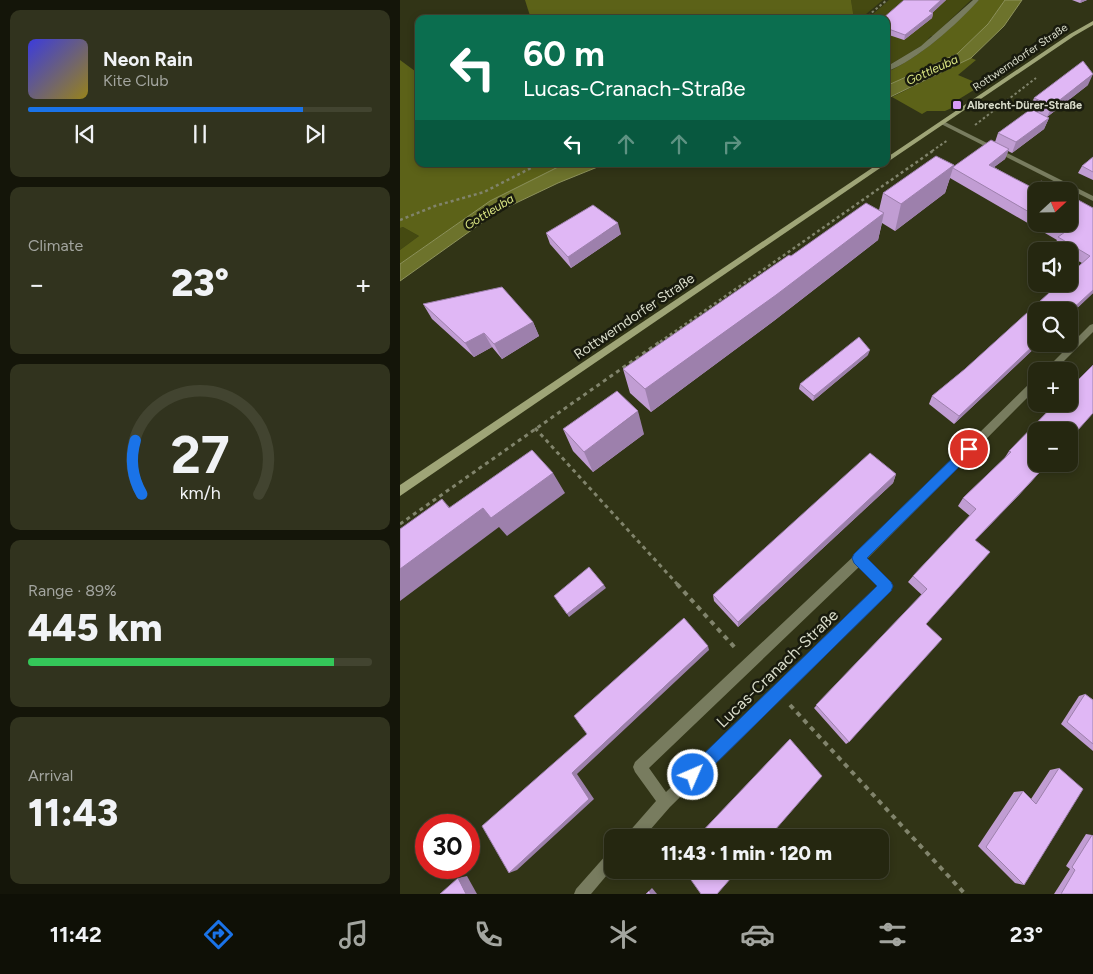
<!DOCTYPE html>
<html lang="en">
<head>
<meta charset="utf-8">
<style>
	:root { --surface:#252710; --page:#31331e; --text:#f1f3f6; --muted:#a3a59f; --line:#424430; --accent:#1a73e8 }
	body { margin:0; font-family:Figtree,sans-serif; background:var(--page); color:var(--text); height:100vh; display:flex; flex-direction:column; font-size:19px; white-space:nowrap }
	* { box-sizing:border-box; margin:0 }
	p { font-size:16px; color:var(--muted) }
	.icon { flex:none; width:28px; height:28px; fill:none; stroke:currentColor; stroke-width:2; stroke-linecap:round; stroke-linejoin:round }
	.map { position:relative; flex:1; overflow:hidden }
	.drawer { display:flex; flex-direction:column; gap:10px; padding:10px; background:#141509; width:400px }
	.drawer>* { flex:none }
	.top-card { position:absolute; left:15px; top:15px; width:475px; height:152px; border-radius:10px; box-shadow:0 2px 8px #0003,0 0 0 1px var(--line); background:#0b6e4f; color:#fff; overflow:hidden }
	.needle { width:32px; rotate:68deg }
	.tools { position:absolute; left:628px; top:182px; display:grid; gap:10px }
	.tools a { display:grid; place-items:center; width:50px; height:50px; border-radius:10px; background:var(--surface); box-shadow:0 2px 8px #0003,0 0 0 1px var(--line); font-size:25px }
	.speed { position:absolute; left:15px; top:814px; display:flex; gap:10px; font-size:25px; font-weight:700; text-align:center }
	.speed>* { display:grid; place-content:center; width:65px; height:65px; border-radius:50%; background:var(--surface); box-shadow:0 2px 8px #0003,0 0 0 1px var(--line); line-height:1 }
	.speed .limit { border:8px solid #d22; background:#fff; color:#111 }
	.pin { position:absolute; display:grid; place-items:center; width:42px; height:42px; color:#fff; margin:-21px; border:2px solid #fff; border-radius:50%; box-shadow:0 1px 5px #0007 }
	.me { position:absolute; width:55px; margin:-28px; rotate:45deg; stroke-linejoin:round; filter:drop-shadow(0 0 4px #0008) }
	.turn { display:flex; align-items:center; gap:18px; height:105px; padding:0 25px; font-size:22px }
	.turn .icon { width:65px; height:65px; stroke-width:2.5 }
	.turn b { display:block; font-size:35px; line-height:42px }
	.lanes { display:flex; align-items:center; height:48px; padding:0 25px; background:#0003; justify-content:center; gap:25px; direction:ltr }
	.lanes .off { opacity:.35 }
	.big { font-size:38px; font-weight:800; line-height:1.1 }
	.drawer .widget { flex:1; display:flex; flex-direction:column; justify-content:center; gap:8px; min-width:0; padding:0 18px; border-radius:10px; background:var(--page) }
	.drawer .dial { align-items:center; gap:0 }
	.dial svg { height:130px; overflow:visible; fill:none; stroke:var(--line); stroke-width:7; stroke-linecap:round; text-anchor:middle }
	.dial text { fill:var(--text); stroke:none }
	.song { display:flex; align-items:center; gap:15px }
	.cover { width:60px; height:60px; border-radius:8px; background:linear-gradient(135deg,hsl(240 70% 55%),hsl(50 70% 35%)) }
	.played { height:5px; border-radius:2px; background:linear-gradient(90deg,var(--accent) 80%,var(--line) 80%) }
	.keys { display:flex; justify-content:space-around; direction:ltr }
	.heat { display:flex; justify-content:space-between; align-items:center; font-size:28px; direction:ltr }
	.charge { height:8px; border-radius:4px; background:linear-gradient(90deg,#34c759 89%,var(--line) 0) }
	.trip { position:absolute; left:204px; top:829px; width:285px; height:50px; border-radius:10px; background:var(--surface); box-shadow:0 2px 8px #0003,0 0 0 1px var(--line); font-weight:800; line-height:50px; text-align:center }
	.menu { display:flex; height:80px; justify-content:space-around; align-items:center; background:#0f1006; color:var(--muted) }
	.menu .icon { width:35px; height:35px }
	.menu .on { color:var(--accent) }
	.menu b { font-size:22px; color:var(--text) }
	main { display:flex; flex:1; min-height:0 }
	.map>svg:first-child { display:block }
</style>
</head>
<body>
<main>
<section class="drawer">
<div class="widget">
<div class="song"><i class="cover"></i><div><b>Neon Rain</b><p>Kite Club</p></div></div>
<div class="played"></div>
<div class="keys"><svg class="icon" aria-label="previous" viewBox="0 0 24 24"><path d="M18 5L8 12l10 7zM5 5v14"/></svg><svg class="icon" aria-label="pause" viewBox="0 0 24 24"><path d="M8 5v14M16 5v14"/></svg><svg class="icon" aria-label="next" viewBox="0 0 24 24"><path d="M6 5l10 7-10 7zM19 5v14"/></svg></div>
</div>
<div class="widget"><p>Climate</p>
<div class="heat"><a>−</a><b class="big">23°</b><a>+</a></div>
</div>
<div class="widget dial"><svg viewBox="0 0 100 80">
<path d="M14 69A42 42 0 1 1 86 69"/>
<path d="M14 69A42 42 0 0 1 10 36" stroke="#1a73e8"/>
<text x="50" y="56" font-size="32" font-weight="700">27</text>
<text x="50" y="72" font-size="11">km/h</text>
</svg></div>
<div class="widget"><p>Range · 89%</p><b class="big">445 km</b><div class="charge"></div></div>
<div class="widget"><p>Arrival</p><b class="big">11:43</b></div>
</section>
<div class="map">
<svg width="693" height="894" viewBox="0 0 693 894">
	<rect width="100%" height="100%" fill="#313416"/>
	<g fill="#454a11">
		<polygon points="451,0 483,0 466,14 466,16 472,15 489,0 571,0 533,36 531,36 528,39 531,40 486,67 486,19 454,19"/>
		<polygon points="3,227 19,236 0,250 0,228"/>
	</g>
	<g fill="#5c6218">
		<polygon points="125,0 451,0 454,19 131,19"/>
		<path d="M579 0H605L588 24 557 54 486 86V73C527 52 547 32 579 0Z"/>
		<polygon points="571,58 576,60 558,75 582,85 551,104 554,107 545,111 527,111 522,114 492,97"/>
		<polygon points="0,60 19,74 19,164 164,164 90,201 0,264 0,250 19,236 3,227 0,228"/>
	</g>
	<g fill="#6d732c" stroke="#8d925b">
		<polygon points="605,0 622,0 604,26 571,58 486,99 486,86 557,54 588,24"/>
		<polygon points="164,164 205,164 158,183 97,212 0,281 0,264 90,201"/>
	</g>
	<g fill="none" stroke-linecap="round" stroke-linejoin="round">
		<g stroke="#81846c" stroke-width="2" stroke-dasharray="2.5 2.5" stroke-linecap="butt">
			<polyline points="473,19 469,17 470,14 487,0"/>
			<polyline points="575,125 636,78"/>
			<polyline points="532,151 548,140"/>
		</g>
		<g stroke="#81846c" stroke-width="2.5" stroke-dasharray="3 3" stroke-linecap="butt">
			<polyline points="0,220 35,206 84,192 139,164"/>
			<polyline points="260,342 534,150"/>
		</g>
		<g stroke="#81846c" stroke-width="3" stroke-dasharray="4 4" stroke-linecap="butt">
			<polyline points="135,428 278,585"/>
			<polyline points="0,524 261,341"/>
		</g>
		<g stroke="#81846c" stroke-width="4" stroke-dasharray="5 5" stroke-linecap="butt">
			<polyline points="277,584 337,650"/>
			<polyline points="390,705 565,894"/>
		</g>
		<path fill="#787c5f" fill-rule="evenodd" d="M573 0H579C556 25 519 59 486 72V67L521 46Z"/>
		<g fill="#787c5f" fill-rule="evenodd">
			<polygon points="541,122 545,122 693,196 693,201 541,124"/>
			<polygon points="693,324 693,332 654,371 644,371 690,325"/>
			<path d="M636 379V389L467 559 490 582 492 586 490 590 270 807 243 838H226L228 833 256 801 235 772 233 767 235 762 455 555 633 380ZM459 567 478 586 266 792 249 768Z"/>
			<polygon points="212,852 212,869 191,894 174,894 176,889 207,854"/>
		</g>
		<g fill="#9fa577" fill-rule="evenodd">
			<polygon points="693,21 693,25 674,36 486,163 486,158 670,34"/>
			<polygon points="478,164 486,164 0,496 0,485"/>
		</g>
	</g>
	<g fill="#c19dd3">
		<polygon points="504,0 546,0 533,12 533,13 532,18 504,40 486,34 486,19"/>
		<polygon points="672,0 687,0 680,3"/>
		<polygon points="688,85 647,117 649,118 644,129 612,153 608,151 605,159 594,167 636,191 636,224 669,224 693,208 693,293 554,424 529,404 532,396 565,369 682,263 669,256 669,251 660,251 653,247 657,240 550,178 545,193 495,231 482,223 478,240 375,320 251,412 230,393 223,369 391,256 479,210 483,193 553,167 595,142 598,133 631,110 629,109 634,98"/>
		<polygon points="693,157 693,180 678,173 682,166"/>
		<polygon points="146,233 221,234 171,268 150,244"/>
		<polygon points="23,304 133,322 139,336 102,359 92,347 74,357 32,319"/>
		<polygon points="468,355 413,401 399,389 400,384"/>
		<polygon points="163,429 244,434 193,472 173,451"/>
		<polygon points="669,440 618,496 575,540 526,624 449,742 446,744 414,708 522,595 508,582 513,576 570,516 558,506 563,498 604,459 609,451"/>
		<polygon points="496,474 493,483 338,627 314,601 313,595"/>
		<polygon points="685,694 693,700 693,751 661,724 679,696"/>
		<polygon points="659,768 624,885 615,883 578,846 614,792 623,791 631,799 650,770"/>
		<polygon points="686,834 692,835 693,894 654,894 670,869 666,866"/>
	</g>
	<g fill="#9d80ac">
		<polygon points="541,0 546,0 528,17 529,11"/>
		<polygon points="681,0 687,0 680,3"/>
		<polygon points="533,13 532,18 504,40 505,35"/>
		<polygon points="693,74 688,85 647,117 652,106"/>
		<polygon points="649,118 644,129 612,153 616,142"/>
		<polygon points="609,149 605,159 585,174 589,165"/>
		<polygon points="554,165 545,193 495,231 501,204"/>
		<polygon points="484,213 478,240 375,320 251,412 245,389"/>
		<polygon points="218,223 221,234 171,268 168,257"/>
		<polygon points="693,290 693,293 669,316 669,312"/>
		<polygon points="133,322 139,336 102,359 94,344"/>
		<polygon points="84,333 92,347 74,357 65,343"/>
		<polygon points="636,343 636,344 639,344 554,424 559,416"/>
		<polygon points="470,350 468,355 413,401 414,396"/>
		<polygon points="238,411 244,434 193,472 184,452"/>
		<polygon points="647,464 618,496 569,547 575,540"/>
		<polygon points="153,473 165,493 107,536 99,527 0,601 0,569 49,508 42,499 60,518 83,508"/>
		<polygon points="496,474 493,483 338,627 338,622"/>
		<polygon points="204,585 206,588 169,617 167,614"/>
		<polygon points="308,646 309,650 177,774 194,799 117,870 109,873 172,773"/>
		<polygon points="67,876 77,894 66,894 58,878"/>
		<polygon points="252,888 257,894 251,894 249,891"/>
	</g>
	<g fill="#e0b7f5" stroke="#9d80ac">
		<polygon points="504,0 541,0 529,11 533,13 505,35 486,28 486,19 482,19"/>
		<polygon points="683,61 693,74 652,106 634,98"/>
		<polygon points="631,109 649,118 616,142 598,133"/>
		<polygon points="591,140 609,149 589,165 633,188 641,181 661,191 636,191 636,216 553,168 553,167"/>
		<polygon points="536,156 554,165 501,204 483,193"/>
		<polygon points="693,157 693,172 682,166"/>
		<polygon points="669,195 693,208 693,290 669,312 669,311 636,311 636,343 559,416 532,396 565,369 659,284 669,284 669,275 690,256 658,237 665,232 651,224 669,224"/>
		<polygon points="466,203 484,213 376,295 245,389 223,369 389,255 391,256"/>
		<polygon points="193,205 218,223 168,257 146,233"/>
		<polygon points="102,287 133,322 94,344 84,333 65,343 23,304"/>
		<polygon points="459,337 470,350 414,396 400,384"/>
		<polygon points="693,365 693,413 669,440 669,431 636,431 636,464 647,464 625,488 575,540 590,552 526,624 542,639 449,742 416,705 527,589 513,576 576,509 563,498 611,452 609,451 655,404 669,404 669,389"/>
		<polygon points="217,391 238,411 184,452 163,429"/>
		<polygon points="132,450 153,473 91,518 83,508 0,569 0,529 42,499 49,508"/>
		<polygon points="470,453 496,474 338,622 313,595"/>
		<polygon points="189,567 204,585 167,614 154,596"/>
		<polygon points="284,618 308,646 172,773 189,799 109,873 82,826 187,734 174,716"/>
		<polygon points="685,694 693,700 693,744 667,722"/>
		<polygon points="390,739 422,776 368,838 296,838"/>
		<polygon points="659,768 683,789 624,885 586,847 623,791 636,804"/>
		<polygon points="692,835 693,836 693,894 661,894 675,870 672,867"/>
		<polygon points="284,870 338,870 317,894 301,894"/>
		<polygon points="58,878 66,894 40,894"/>
		<polygon points="249,891 251,894 246,894"/>
	</g>
	<polygon fill="#1a73e8" stroke="#114b97" points="569,444 573,446 575,449 573,453 467,558 491,582 493,586 491,591 299,780 293,782 288,780 286,775 288,769 477,586 454,563 452,558 454,554 565,446"/>
	<rect fill="#d89af8" stroke="#191b0e" stroke-width="2" x="552" y="100" width="10" height="10" rx="2.5"/>
	<g text-anchor="middle" stroke-width="5" stroke-linejoin="round" paint-order="stroke">
		<g font-size="11" fill="#d9dcca" stroke="#191b0e">
			<text transform="translate(620 57) rotate(-34)" y="4">Rottwerndorfer Straße</text>
		</g>
		<g font-size="11" font-weight="bold" fill="#d9dcca" stroke="#191b0e" text-anchor="start">
			<text x="567" y="109">Albrecht-Dürer-Straße</text>
		</g>
		<g font-size="12" font-style="italic" fill="#dce783" stroke="#191b0e">
			<text transform="translate(532 70) rotate(-25)" y="4">Gottleuba</text>
			<text transform="translate(89 212) rotate(-32)" y="4">Gottleuba</text>
		</g>
		<g font-size="14" fill="#d9dcca" stroke="#191b0e">
			<text transform="translate(234 316) rotate(-34)" y="5">Rottwerndorfer Straße</text>
		</g>
		<g font-size="16" fill="#d9dcca" stroke="#191b0e">
			<text transform="translate(377 668) rotate(-44)" y="6">Lucas-Cranach-Straße</text>
		</g>
	</g>
</svg>
<div class="tools">
<a><svg class="needle" viewBox="-14 -14 28 28"><path d="M0-13l5 13h-10z" fill="#e53935"/><path d="M0 13l5-13h-10z" fill="#a3a59f"/></svg></a>
<a><svg class="icon" aria-label="sound" viewBox="0 0 24 24"><path d="M4 9h4l5-4v14l-5-4H4zM17 9q2 3 0 6"/></svg></a>
<a><svg class="icon" aria-label="search" viewBox="0 0 24 24"><circle cx="10" cy="10" r="6"/><path d="M15 15l6 6"/></svg></a>
<a>+</a>
<a>−</a>
</div>
<div class="speed"><div class="limit">30</div></div>
<div class="pin" style="left:569px;top:449px;background:#d93025"><svg class="icon" aria-label="arrive" viewBox="0 0 24 24"><path d="M6 21V4h12l-3 4 3 4H6"/></svg></div>
<svg class="me" style="left:293px;top:775px" viewBox="-20 -20 40 40"><circle r="17" fill="#1a73e8" stroke="#fff" stroke-width="3"/><path d="M0-11L8 9 0 5-8 9z" fill="#fff"/></svg>
<div class="trip">11:43 · 1 min · 120 m</div>
<div class="top-card">
<div class="turn"><svg class="icon" aria-label="left" viewBox="0 0 24 24"><path d="M17 20v-9H6M10 6l-5 5 5 5"/></svg><div><b>60 m</b>Lucas-Cranach-Straße</div></div>
<div class="lanes"><svg class="icon" aria-label="left" viewBox="0 0 24 24"><path d="M17 20v-9H6M10 6l-5 5 5 5"/></svg><svg class="icon off" aria-label="ahead" viewBox="0 0 24 24"><path d="M12 20V5M6 11l6-6 6 6"/></svg><svg class="icon off" aria-label="ahead" viewBox="0 0 24 24"><path d="M12 20V5M6 11l6-6 6 6"/></svg><svg class="icon off" aria-label="right" viewBox="0 0 24 24"><path d="M7 20v-9h11M14 6l5 5-5 5"/></svg></div>
</div>
</div>
</main>
<nav class="menu">
<b>11:42</b>
<svg class="icon on" aria-label="directions" viewBox="0 0 24 24"><path d="M12 3l9 9-9 9-9-9zM9 14v-3h6M13 9l2 2-2 2"/></svg>
<svg class="icon" aria-label="music" viewBox="0 0 24 24"><path d="M9 18V5l10-2v13"/><circle cx="6" cy="18" r="3"/><circle cx="16" cy="16" r="3"/></svg>
<svg class="icon" aria-label="phone" viewBox="0 0 24 24"><path d="M5 4h4l2 5-3 2q2 4 5 5l2-3 5 2v4C11 20 4 13 5 4z"/></svg>
<svg class="icon" aria-label="climate" viewBox="0 0 24 24"><path d="M12 3v18M4 7l16 10M4 17L20 7"/></svg>
<svg class="icon" aria-label="car" viewBox="0 0 24 24"><path d="M5 17H2v-5l4-1 3-4h7l3 4 3 1v5h-3M9 17h6M6 11h13"/><circle cx="7" cy="17" r="2"/><circle cx="17" cy="17" r="2"/></svg>
<svg class="icon" aria-label="filters" viewBox="0 0 24 24"><path d="M4 7h16M4 17h16"/><circle cx="9" cy="7" r="2"/><circle cx="15" cy="17" r="2"/></svg>
<b>23°</b>
</nav>
</body>
</html>
